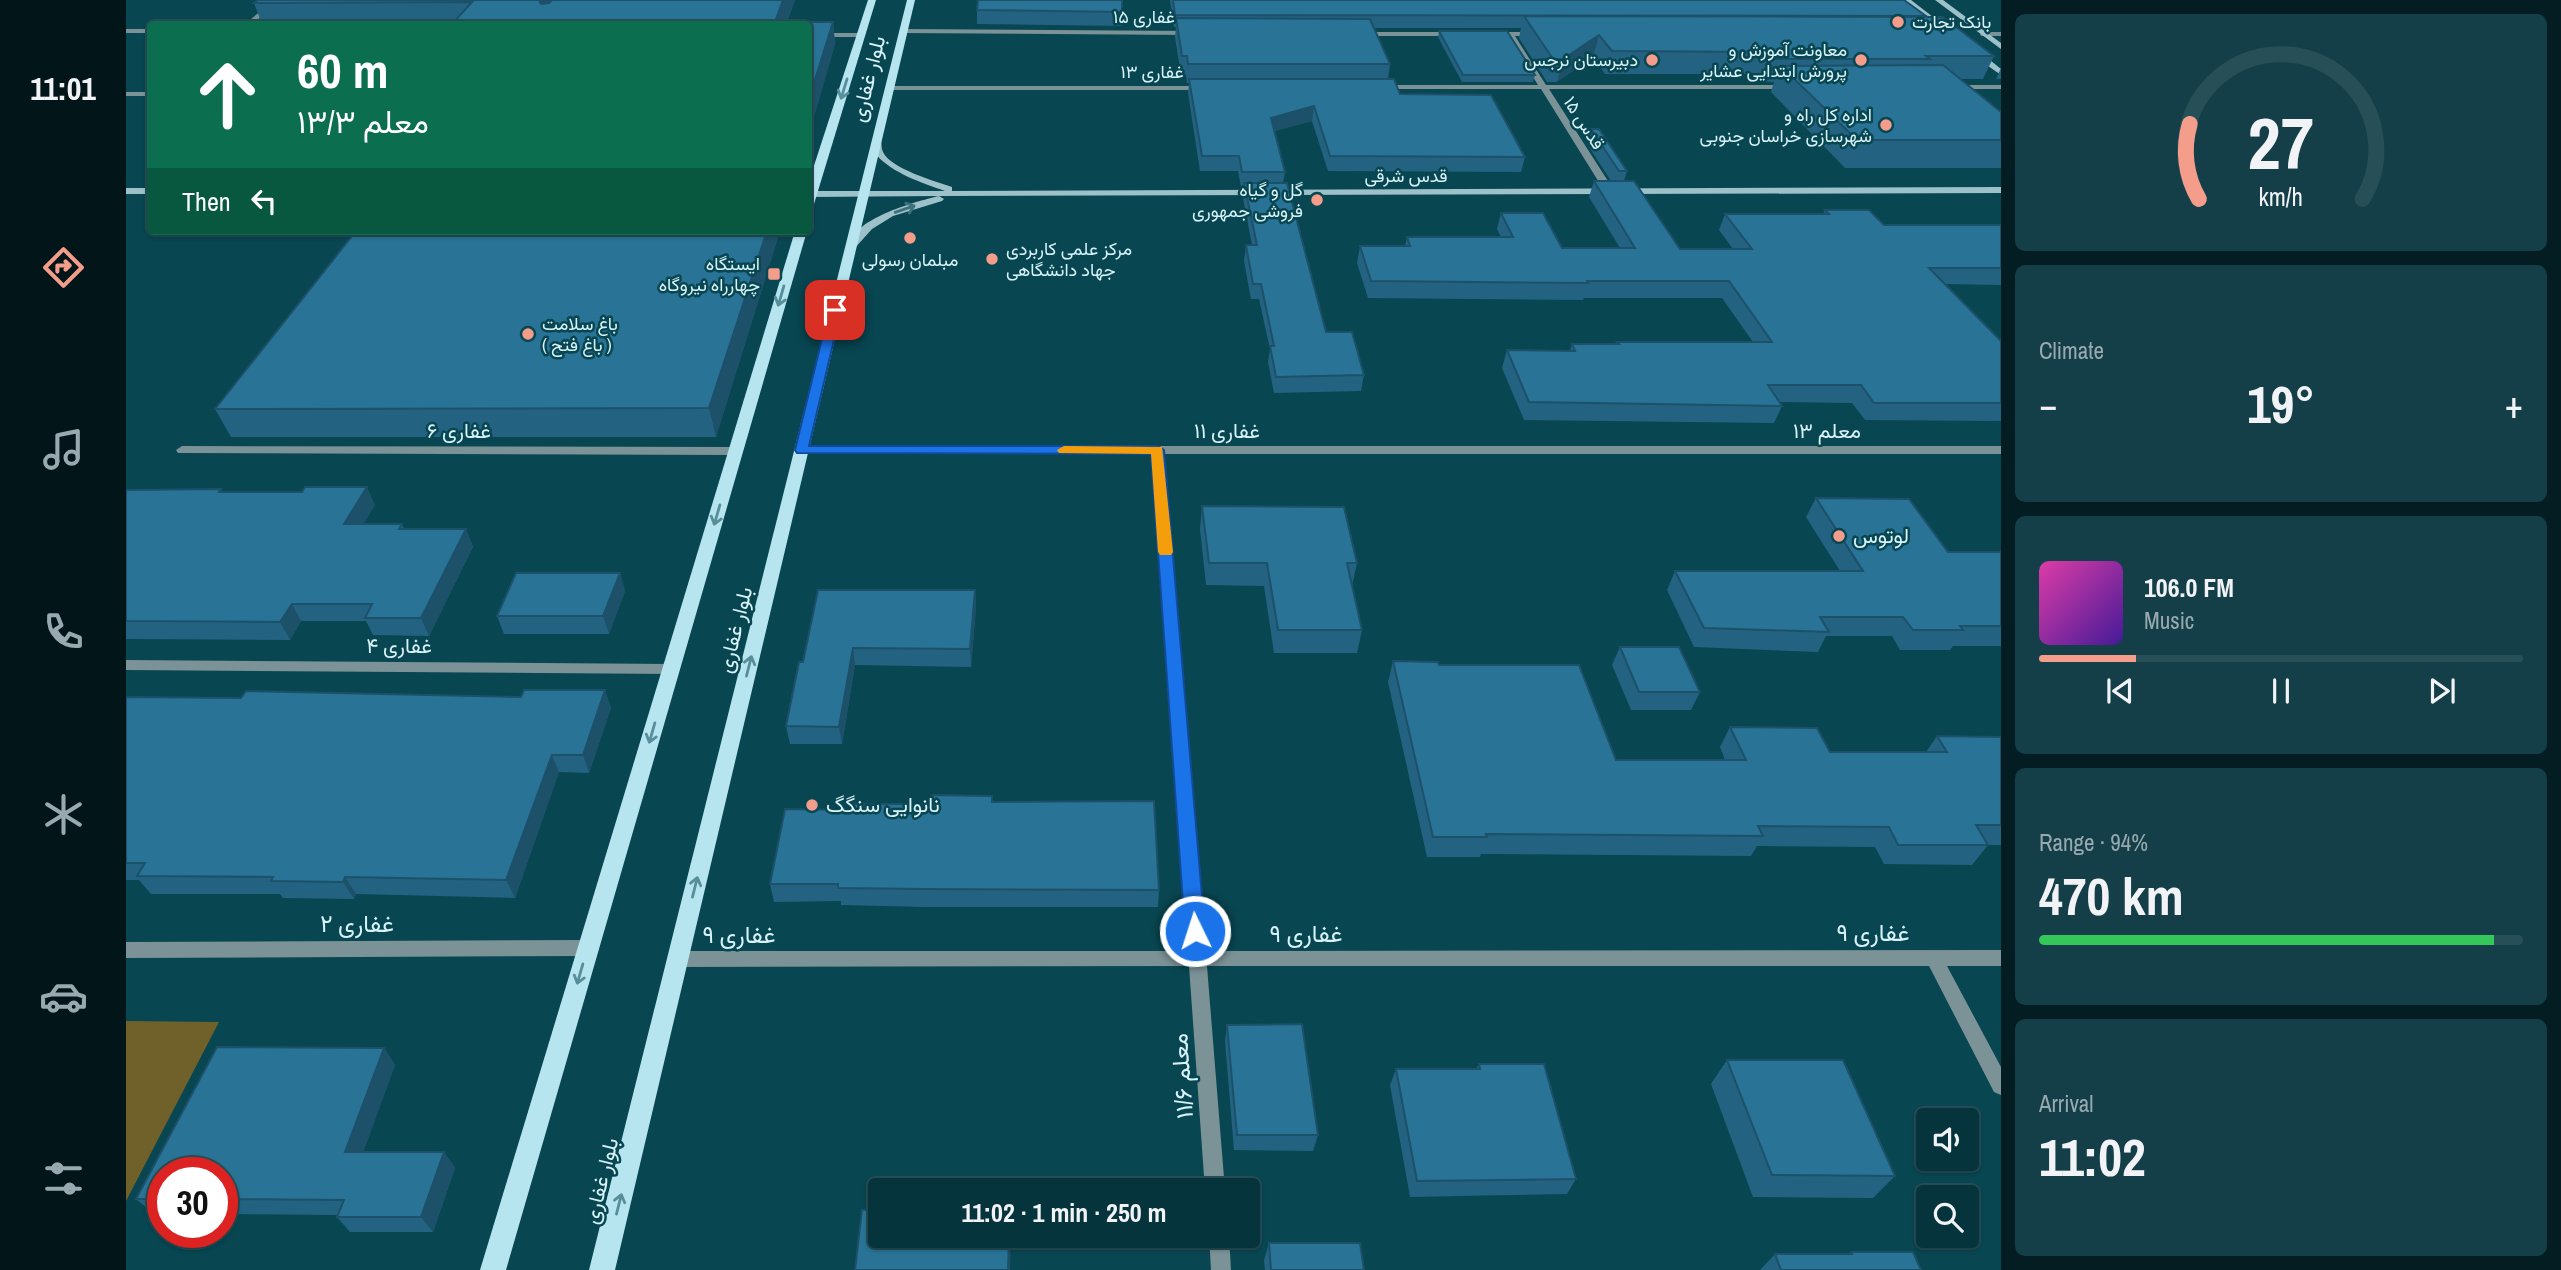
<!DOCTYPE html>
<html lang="en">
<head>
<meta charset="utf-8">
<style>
	:root { --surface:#06343d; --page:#143f48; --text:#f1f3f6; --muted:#98aab0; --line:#274f57; --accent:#f49d8b }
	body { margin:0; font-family:"Archivo Narrow",Vazirmatn,sans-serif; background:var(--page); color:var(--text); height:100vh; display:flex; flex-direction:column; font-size:26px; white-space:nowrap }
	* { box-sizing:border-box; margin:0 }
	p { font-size:23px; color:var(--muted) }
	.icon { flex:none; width:38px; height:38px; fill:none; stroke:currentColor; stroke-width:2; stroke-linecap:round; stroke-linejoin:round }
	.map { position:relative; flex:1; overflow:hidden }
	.sheet { display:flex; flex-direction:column; gap:14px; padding:14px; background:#031d22; width:560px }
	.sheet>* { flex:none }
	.top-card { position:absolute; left:21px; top:21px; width:665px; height:214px; border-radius:7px; box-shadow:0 2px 5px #0004,0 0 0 2px var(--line); background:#0b6e4f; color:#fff; overflow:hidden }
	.buttons { position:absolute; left:1790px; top:1108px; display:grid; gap:14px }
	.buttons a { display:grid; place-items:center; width:63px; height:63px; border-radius:7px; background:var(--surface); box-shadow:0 2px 5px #0004,0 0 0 2px var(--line); font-size:35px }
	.speed { position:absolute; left:21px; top:1157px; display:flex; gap:14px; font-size:35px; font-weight:700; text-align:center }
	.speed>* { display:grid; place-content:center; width:91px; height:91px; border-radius:50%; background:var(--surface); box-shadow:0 2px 5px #0004,0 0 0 2px var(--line); line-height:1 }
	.speed .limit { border:10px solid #d22; background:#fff; color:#111 }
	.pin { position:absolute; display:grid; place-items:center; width:60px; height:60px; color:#fff; margin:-30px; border-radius:14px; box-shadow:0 4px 10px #0006 }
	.me { position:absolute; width:77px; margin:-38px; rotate:356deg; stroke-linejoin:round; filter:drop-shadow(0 0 5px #0008) }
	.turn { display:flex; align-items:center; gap:24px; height:147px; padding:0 35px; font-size:32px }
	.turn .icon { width:91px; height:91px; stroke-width:2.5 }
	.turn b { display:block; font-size:49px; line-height:60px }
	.then { display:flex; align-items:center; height:66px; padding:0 35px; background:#0003; gap:14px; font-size:26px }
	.big { font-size:52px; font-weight:700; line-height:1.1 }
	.sheet .widget { flex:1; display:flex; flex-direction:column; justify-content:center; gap:10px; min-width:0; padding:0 24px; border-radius:10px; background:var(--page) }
	.sheet .dial { align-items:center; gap:0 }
	.dial svg { height:182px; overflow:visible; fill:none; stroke:var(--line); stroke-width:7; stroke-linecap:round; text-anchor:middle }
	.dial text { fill:var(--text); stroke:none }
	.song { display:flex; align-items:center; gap:21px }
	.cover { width:84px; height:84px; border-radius:10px; background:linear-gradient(135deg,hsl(320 70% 55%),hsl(260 70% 35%)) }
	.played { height:7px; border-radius:4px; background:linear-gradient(90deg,var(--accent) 20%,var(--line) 20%) }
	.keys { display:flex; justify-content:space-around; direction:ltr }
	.heat { display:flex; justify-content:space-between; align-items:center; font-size:38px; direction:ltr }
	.charge { height:10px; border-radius:5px; background:linear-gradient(90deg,#34c759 94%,var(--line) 0) }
	.trip { position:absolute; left:742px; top:1178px; width:392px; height:70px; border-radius:7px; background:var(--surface); box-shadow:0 2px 5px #0004,0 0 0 2px var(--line); font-weight:700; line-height:70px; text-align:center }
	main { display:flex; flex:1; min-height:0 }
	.tabs { display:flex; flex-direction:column; width:126px; justify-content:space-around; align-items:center; background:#021518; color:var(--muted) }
	.tabs .icon { width:49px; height:49px }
	.tabs .active { color:var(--accent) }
	.tabs b { font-size:32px; color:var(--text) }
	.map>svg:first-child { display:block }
</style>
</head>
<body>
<main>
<nav class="tabs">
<b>11:01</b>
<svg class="icon active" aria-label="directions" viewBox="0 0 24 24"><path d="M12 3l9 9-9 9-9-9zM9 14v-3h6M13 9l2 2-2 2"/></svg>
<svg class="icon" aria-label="music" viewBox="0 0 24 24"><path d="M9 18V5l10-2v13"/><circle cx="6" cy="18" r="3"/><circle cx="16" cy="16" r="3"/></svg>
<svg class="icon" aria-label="phone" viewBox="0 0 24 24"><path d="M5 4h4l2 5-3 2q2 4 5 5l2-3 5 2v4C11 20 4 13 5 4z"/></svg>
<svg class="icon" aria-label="climate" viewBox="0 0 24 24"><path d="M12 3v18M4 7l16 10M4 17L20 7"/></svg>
<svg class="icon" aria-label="car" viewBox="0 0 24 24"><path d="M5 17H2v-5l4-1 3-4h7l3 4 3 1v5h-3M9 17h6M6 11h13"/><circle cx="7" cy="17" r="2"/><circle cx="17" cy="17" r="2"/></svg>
<svg class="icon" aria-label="filters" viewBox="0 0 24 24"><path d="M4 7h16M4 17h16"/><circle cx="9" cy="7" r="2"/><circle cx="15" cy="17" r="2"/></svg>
</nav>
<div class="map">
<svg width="1875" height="1270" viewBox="0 0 1875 1270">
	<rect width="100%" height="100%" fill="#084651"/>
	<polygon fill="#70602a" points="0,1021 93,1022 0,1201"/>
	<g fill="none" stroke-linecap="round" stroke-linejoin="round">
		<g fill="#7b9297" fill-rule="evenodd">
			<polygon points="148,0 156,0 126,24 119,24"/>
			<rect x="0" y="29" width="24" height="4"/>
			<polygon points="777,29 1066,31 1070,33 1066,35 774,33 773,31"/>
			<polygon points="1234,32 1329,32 1333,34 1329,36 1231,36 1231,32"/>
			<polygon points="1367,32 1416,32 1416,36 1389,36 1420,85 1664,85 1668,87 1664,89 1423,89 1489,192 1484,195 1479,192 1415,89 1253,89 1249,87 1253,85 1412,85 1382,36 1364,36 1364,32"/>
			<polygon points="1858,32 1875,32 1875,36 1855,36 1854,34"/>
			<polygon points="682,33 735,33 739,35 735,37 682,37"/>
			<polygon points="1827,85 1875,85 1875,89 1824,89 1823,87"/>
			<polygon points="763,86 1079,86 1083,88 1079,90 760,90 759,88"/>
			<rect x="0" y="92" width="24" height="4"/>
			<polygon points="56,446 609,447 615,451 609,455 52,453 50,450"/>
			<polygon points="676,446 1875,446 1875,454 1038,454 1079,951 1875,950 1875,966 1821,966 1875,1067 1875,1095 1868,1092 1803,966 1081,966 1099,1190 1079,1190 1063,966 552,967 546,964 543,959 546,954 552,951 1062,951 1026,454 672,453 670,450"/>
			<polygon points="0,660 546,664 553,669 546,674 0,670"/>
			<polygon points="462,940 468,943 471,948 468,953 462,956 0,958 0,942"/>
			<polygon points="1083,1236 1103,1236 1105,1270 1085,1270"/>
		</g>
		<g fill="#9cc1c9" fill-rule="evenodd">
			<polygon points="1777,0 1785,0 1820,27 1813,29"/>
			<polygon points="1809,0 1817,0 1875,43 1875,49"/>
			<polygon points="1848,52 1854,52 1875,69 1875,75 1848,56"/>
			<path d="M748 136H754C756 141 755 148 757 152 765 169 809 181 826 187V191L1875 187V193L813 196 818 199 816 201 767 216 746 229 728 249 725 250 722 249C724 219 788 202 813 196L682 197V191H819C794 182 768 174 749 154Z"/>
			<rect x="0" y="188" width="24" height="6"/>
		</g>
		<g fill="#b6e5f0" fill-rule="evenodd">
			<polygon points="742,0 750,0 688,204 682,207 682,184"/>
			<polygon points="781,0 789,0 489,1270 463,1270"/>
			<polygon points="669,231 681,231 380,1270 354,1270"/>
		</g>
	</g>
	<g fill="#236381">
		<polygon points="132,0 669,0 661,22 707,22 709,44 682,137 682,24 136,24 128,3"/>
		<polygon points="1044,0 1778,0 1800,16 1868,56 1857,79 1834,79 1875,112 1875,168 1719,168 1645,92 1648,82 1635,82 1628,74 1479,74 1467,57 1431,82 1421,82 1393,38 1395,28 1248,28 1264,64 1262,79 1274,94 1399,157 1395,172 1202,171 1186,121 1148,131 1159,172 1157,183 1200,332 1238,375 1235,391 1148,393 1142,362 1144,349 1133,299 1125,299 1118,261 1120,245 1126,245 1117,198 1118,187 1115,187 1112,171 1074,171 1062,93 1063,83 1061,83 1060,75 1055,75 1049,37 1050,27 1048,27"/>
		<polygon points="851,10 996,12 996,26 851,24"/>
		<polygon points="1313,31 1409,75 1407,82 1336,82 1312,37"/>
		<polygon points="1875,68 1875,79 1870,79"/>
		<polygon points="1465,129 1501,171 1498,181 1554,249 1607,249 1593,230 1599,214 1697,214 1699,210 1758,225 1875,225 1875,285 1820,284 1875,341 1875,421 1739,420 1726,403 1654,402 1656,406 1648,423 1398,420 1376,368 1381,350 1444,351 1446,344 1491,344 1491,342 1627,342 1596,298 1458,298 1457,300 1242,298 1231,263 1234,246 1279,246 1281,237 1375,237 1371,229 1375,213 1436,248 1494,248 1463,197 1468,181 1485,181 1461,144"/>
		<polygon points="654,231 590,437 105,437 89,409"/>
		<polygon points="0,490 97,492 249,505 237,524 276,524 278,529 340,529 347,547 303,636 247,635 240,621 175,621 164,640 0,639"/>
		<polygon points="1690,498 1822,552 1875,552 1875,646 1827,646 1824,650 1774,650 1766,636 1700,636 1692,652 1568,647 1541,590 1549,571 1714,571 1680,517"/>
		<polygon points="1076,506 1231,563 1226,586 1236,630 1231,653 1148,653 1138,586 1080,585 1074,529"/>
		<polygon points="494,573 499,591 483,634 378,634 371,616"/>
		<polygon points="849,590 850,607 845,667 729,665 716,744 664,744 660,726 677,662"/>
		<polygon points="1494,647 1574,692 1565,710 1505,710 1486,665"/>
		<polygon points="1267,661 1313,665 1490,760 1599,760 1594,747 1604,727 1704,752 1800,752 1811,736 1875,737 1875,845 1862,845 1846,865 1758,864 1749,847 1631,846 1625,856 1355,854 1354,857 1301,857 1262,682"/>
		<polygon points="479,690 485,708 463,773 433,772 389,898 230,894 228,899 157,898 154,894 25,894 13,880 0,880 0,697 115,698 395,697"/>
		<polygon points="866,796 867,802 1033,890 1032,907 799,907 715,905 715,901 648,902 644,884 724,810 806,804"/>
		<polygon points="1101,1025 1192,1135 1187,1151 1108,1150 1099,1041"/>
		<polygon points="91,1047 258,1048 269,1065 237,1152 318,1152 329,1168 307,1232 224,1232 211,1217 212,1215 96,1214 96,1172 37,1172 37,1214 28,1214 10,1199"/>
		<polygon points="1601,1060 1769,1176 1747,1198 1627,1197 1585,1084"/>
		<polygon points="1353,1064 1450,1179 1441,1194 1284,1197 1264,1085 1270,1069 1350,1069"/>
		<polygon points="1143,1243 1238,1270 1139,1270 1138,1260"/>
		<polygon points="1725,1252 1795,1270 1634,1270 1649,1254 1723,1254"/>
	</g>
	<g fill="#1d5069">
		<polygon points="413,0 428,0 419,22"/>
		<polygon points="657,0 669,0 660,24 649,22"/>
		<polygon points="707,22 709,44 682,137 682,102"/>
		<polygon points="1473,35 1467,57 1431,82 1437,59"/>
		<polygon points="1188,106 1186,121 1143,133 1145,118"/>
		<polygon points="641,231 654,231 590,437 583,408"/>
		<polygon points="241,487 249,505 227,542 218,524"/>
		<polygon points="340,529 347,547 303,636 295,618"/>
		<polygon points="494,573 499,591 483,634 477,616"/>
		<polygon points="849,590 850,607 845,667 844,649"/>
		<polygon points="166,604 175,621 164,640 154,622"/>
		<polygon points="727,648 729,665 716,744 713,727"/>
		<polygon points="479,690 485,708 463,773 457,755"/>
		<polygon points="426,755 433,772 389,898 380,880"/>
		<polygon points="219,877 230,894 228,899 217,882"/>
		<polygon points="258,1048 269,1065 232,1167 219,1152"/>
		<polygon points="318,1152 329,1168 307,1232 295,1217"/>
		<polygon points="883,1236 885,1236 884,1270 882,1270"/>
	</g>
	<g fill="#297396" stroke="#1d5069" stroke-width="2">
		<polygon points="132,0 413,0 415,4 423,3 426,0 657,0 649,22 707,22 682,102 682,24 326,24 346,2 128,3"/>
		<polygon points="852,0 996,0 996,12 851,10"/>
		<polygon points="1047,0 1778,0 1800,16 1049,15"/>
		<polygon points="1398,16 1817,17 1868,56 1800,56 1804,59 1644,59 1636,52 1486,51 1473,35 1437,59 1427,59"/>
		<polygon points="1050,18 1244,19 1264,64 1062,64 1061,56 1056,56"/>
		<polygon points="1313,31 1381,31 1409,75 1337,75"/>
		<polygon points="1817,65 1875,112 1875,140 1731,140 1655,66"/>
		<polygon points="1063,79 1268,79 1274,94 1365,95 1399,157 1204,156 1188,106 1145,118 1159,172 1116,172 1113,156 1076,156"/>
		<polygon points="1465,129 1473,129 1501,171 1493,171"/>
		<polygon points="1468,181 1508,181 1554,249 1626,249 1599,214 1703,214 1699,210 1743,210 1758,225 1875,225 1875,268 1803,268 1875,341 1875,403 1748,403 1735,385 1642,385 1656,406 1403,402 1381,350 1449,351 1446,344 1493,344 1491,342 1646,342 1603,281 1461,281 1462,283 1245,281 1234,246 1284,246 1281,237 1387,237 1375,213 1417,213 1436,248 1509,248"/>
		<polygon points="1118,183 1161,183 1200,332 1226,332 1238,375 1150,377 1144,346 1148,346 1135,284 1127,284 1120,245 1131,245"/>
		<polygon points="230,231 641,231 583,408 89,409"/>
		<polygon points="179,487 241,487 218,524 276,524 273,529 340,529 295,618 239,618 246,604 166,604 154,622 0,621 0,490 95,489 93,492 176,492"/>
		<polygon points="1690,498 1783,499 1822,552 1875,552 1875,626 1834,626 1837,630 1787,630 1777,617 1694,617 1703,632 1578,628 1549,571 1737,571"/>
		<polygon points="1076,506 1218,507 1231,563 1221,563 1236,630 1152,630 1141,563 1083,563"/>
		<polygon points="390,573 494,573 477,616 371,616"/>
		<polygon points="692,590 849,590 844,649 727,648 713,727 660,726 673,662 677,662"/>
		<polygon points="1494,647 1553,647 1574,692 1513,692"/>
		<polygon points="1267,661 1312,662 1313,665 1453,665 1490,760 1620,760 1604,727 1691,728 1704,752 1821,752 1811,736 1875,737 1875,825 1850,825 1862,845 1772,845 1763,827 1632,826 1637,836 1360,834 1361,837 1307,837"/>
		<polygon points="398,690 479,690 457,755 426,755 380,880 219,877 217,882 145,881 147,877 11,876 19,863 0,863 0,697 115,698 120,691 395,697"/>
		<polygon points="806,795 866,796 866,802 1028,801 1033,890 797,889 712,888 712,884 644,884 659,809 724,810 725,804 806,804"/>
		<polygon points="1176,1024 1192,1135 1111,1135 1101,1025"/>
		<polygon points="91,1047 258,1048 219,1152 318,1152 295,1217 211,1217 218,1200 96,1199 96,1172 37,1172 37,1199 10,1199"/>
		<polygon points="1601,1060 1717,1060 1769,1176 1646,1175"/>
		<polygon points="1353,1064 1418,1064 1450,1179 1291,1181 1270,1069 1354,1069"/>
		<polygon points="736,1210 754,1210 754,1236 883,1236 882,1270 729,1270"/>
		<polygon points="1143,1243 1234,1243 1238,1270 1145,1270"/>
		<polygon points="1725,1252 1787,1252 1795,1270 1655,1270 1649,1254 1726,1254"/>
	</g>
	<defs><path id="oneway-shaft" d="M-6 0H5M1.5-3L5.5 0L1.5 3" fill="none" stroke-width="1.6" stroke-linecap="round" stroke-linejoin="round" transform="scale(1.75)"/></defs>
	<g stroke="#568e99">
		<use href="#oneway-shaft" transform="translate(718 89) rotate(107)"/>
		<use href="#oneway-shaft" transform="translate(655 296) rotate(106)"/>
		<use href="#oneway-shaft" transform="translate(591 515) rotate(106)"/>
		<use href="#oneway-shaft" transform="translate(623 666) rotate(-76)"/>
		<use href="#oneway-shaft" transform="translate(526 733) rotate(106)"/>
		<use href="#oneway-shaft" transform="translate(569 887) rotate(-76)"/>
		<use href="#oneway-shaft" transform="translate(454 974) rotate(106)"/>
		<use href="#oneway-shaft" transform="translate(493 1204) rotate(-76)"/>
	</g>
	<use stroke="#3c717b" href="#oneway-shaft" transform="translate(779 209) rotate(-19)"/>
	<polygon fill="#1a73e8" stroke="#114b97" stroke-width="2" points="709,307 715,310 683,446 1032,446 1038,450 1079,931 1076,937 1069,939 1062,937 1059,931 1025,454 671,453 669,450 703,310"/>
	<polygon fill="#f59e0b" points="938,446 1036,447 1047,552 1045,555 1034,555 1032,552 1025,454 933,453 931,450"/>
	<g fill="#f49d8b" stroke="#084651" stroke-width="2.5">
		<circle cx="1772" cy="22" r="7"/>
		<circle cx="1526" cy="60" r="7"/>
		<circle cx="1735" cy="60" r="7"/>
		<circle cx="1760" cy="125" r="7"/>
		<circle cx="1191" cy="200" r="7"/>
		<circle cx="784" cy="238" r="7"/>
		<circle cx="866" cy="259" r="7"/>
		<rect x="641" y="267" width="14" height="14" rx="3.5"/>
		<circle cx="402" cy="334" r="7"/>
		<circle cx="1713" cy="536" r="7"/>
		<circle cx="686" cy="805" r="7"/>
	</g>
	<g text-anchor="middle" stroke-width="5" stroke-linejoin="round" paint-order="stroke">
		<g font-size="18" fill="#d7f2f8" stroke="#084651">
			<text x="1018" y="23">غفاری ۱۵</text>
			<text x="1026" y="78">غفاری ۱۳</text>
			<text transform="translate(1458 123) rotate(57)" y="6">قدس ۱۵</text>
			<text x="1280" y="182">قدس شرقی</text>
		</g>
		<g font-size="18" fill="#d7f2f8" stroke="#084651" text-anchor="end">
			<text x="1786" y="28" text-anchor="start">بانک تجارت</text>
			<text x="1721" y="56">معاونت آموزش و<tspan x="1721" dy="21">پرورش ابتدایی عشایر</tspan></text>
			<text x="1512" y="66">دبیرستان نرجس</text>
			<text x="1746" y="121">اداره کل راه و<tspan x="1746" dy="21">شهرسازی خراسان جنوبی</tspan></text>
			<text x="1177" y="196">گل و گیاه<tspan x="1177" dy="21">فروشی جمهوری</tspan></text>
			<text x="880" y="255" text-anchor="start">مرکز علمی کاربردی<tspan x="880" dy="21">جهاد دانشگاهی</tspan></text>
			<text x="784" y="266" text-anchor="middle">مبلمان رسولی</text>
			<text x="634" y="270">ایستگاه<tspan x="634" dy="21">چهارراه نیروگاه</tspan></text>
			<text x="416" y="330" text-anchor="start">باغ سلامت<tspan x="416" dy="21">( باغ فتح )</tspan></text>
		</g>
		<g font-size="21" fill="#d7f2f8" stroke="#084651">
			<text transform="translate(742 79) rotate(-76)" y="7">بلوار غفاری</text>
			<text x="333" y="438">غفاری ۶</text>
			<text x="1101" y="438">غفاری ۱۱</text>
			<text x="1701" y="438">معلم ۱۳</text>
			<text transform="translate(609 630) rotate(-76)" y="7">بلوار غفاری</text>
			<text x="273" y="653">غفاری ۴</text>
			<text transform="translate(475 1181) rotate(-76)" y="7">بلوار غفاری</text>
		</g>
		<g font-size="21" fill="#d7f2f8" stroke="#084651" text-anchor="start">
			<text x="1727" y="543">لوتوس</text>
			<text x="700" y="812">نانوایی سنگگ</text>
		</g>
		<g font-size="24" fill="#d7f2f8" stroke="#084651">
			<text x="231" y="932">غفاری ۲</text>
			<text x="1747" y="941">غفاری ۹</text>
			<text x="1180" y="942">غفاری ۹</text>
			<text x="613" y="943">غفاری ۹</text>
			<text transform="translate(1056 1076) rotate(-94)" y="8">معلم ۱۱/۶</text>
		</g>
	</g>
</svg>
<div class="buttons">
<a><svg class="icon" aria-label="sound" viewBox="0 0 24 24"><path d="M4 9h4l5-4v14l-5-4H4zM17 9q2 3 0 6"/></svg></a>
<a><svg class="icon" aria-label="search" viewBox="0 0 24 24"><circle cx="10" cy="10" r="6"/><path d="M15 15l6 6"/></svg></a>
</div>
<div class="speed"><div class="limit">30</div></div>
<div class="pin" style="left:709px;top:310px;background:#d93025"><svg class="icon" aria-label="arrive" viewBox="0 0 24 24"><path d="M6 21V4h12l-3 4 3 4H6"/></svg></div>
<svg class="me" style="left:1069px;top:931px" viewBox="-20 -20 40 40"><circle r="17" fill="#1a73e8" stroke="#fff" stroke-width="3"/><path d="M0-11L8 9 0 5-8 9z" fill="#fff"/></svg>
<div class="trip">11:02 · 1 min · 250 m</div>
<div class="top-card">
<div class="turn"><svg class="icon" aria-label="ahead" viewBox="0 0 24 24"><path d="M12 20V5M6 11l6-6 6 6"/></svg><div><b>60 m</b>معلم ۱۳/۳</div></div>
<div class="then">Then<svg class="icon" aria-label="left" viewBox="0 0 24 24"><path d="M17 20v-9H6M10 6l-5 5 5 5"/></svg></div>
</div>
</div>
<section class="sheet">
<div class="widget dial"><svg viewBox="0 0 100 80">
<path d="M14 69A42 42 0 1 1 86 69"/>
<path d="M14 69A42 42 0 0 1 10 36" stroke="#f49d8b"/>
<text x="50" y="56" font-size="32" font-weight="700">27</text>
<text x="50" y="72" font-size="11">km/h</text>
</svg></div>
<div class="widget"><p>Climate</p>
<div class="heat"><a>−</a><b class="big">19°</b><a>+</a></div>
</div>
<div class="widget">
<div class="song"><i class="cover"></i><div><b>106.0 FM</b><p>Music</p></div></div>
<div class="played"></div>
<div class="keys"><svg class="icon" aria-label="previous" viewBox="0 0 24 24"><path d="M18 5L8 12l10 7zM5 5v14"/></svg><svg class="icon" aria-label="pause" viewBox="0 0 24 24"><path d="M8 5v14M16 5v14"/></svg><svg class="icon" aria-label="next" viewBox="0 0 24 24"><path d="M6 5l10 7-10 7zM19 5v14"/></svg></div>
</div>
<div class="widget"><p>Range · 94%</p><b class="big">470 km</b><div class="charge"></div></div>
<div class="widget"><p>Arrival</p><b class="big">11:02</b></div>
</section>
</main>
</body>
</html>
